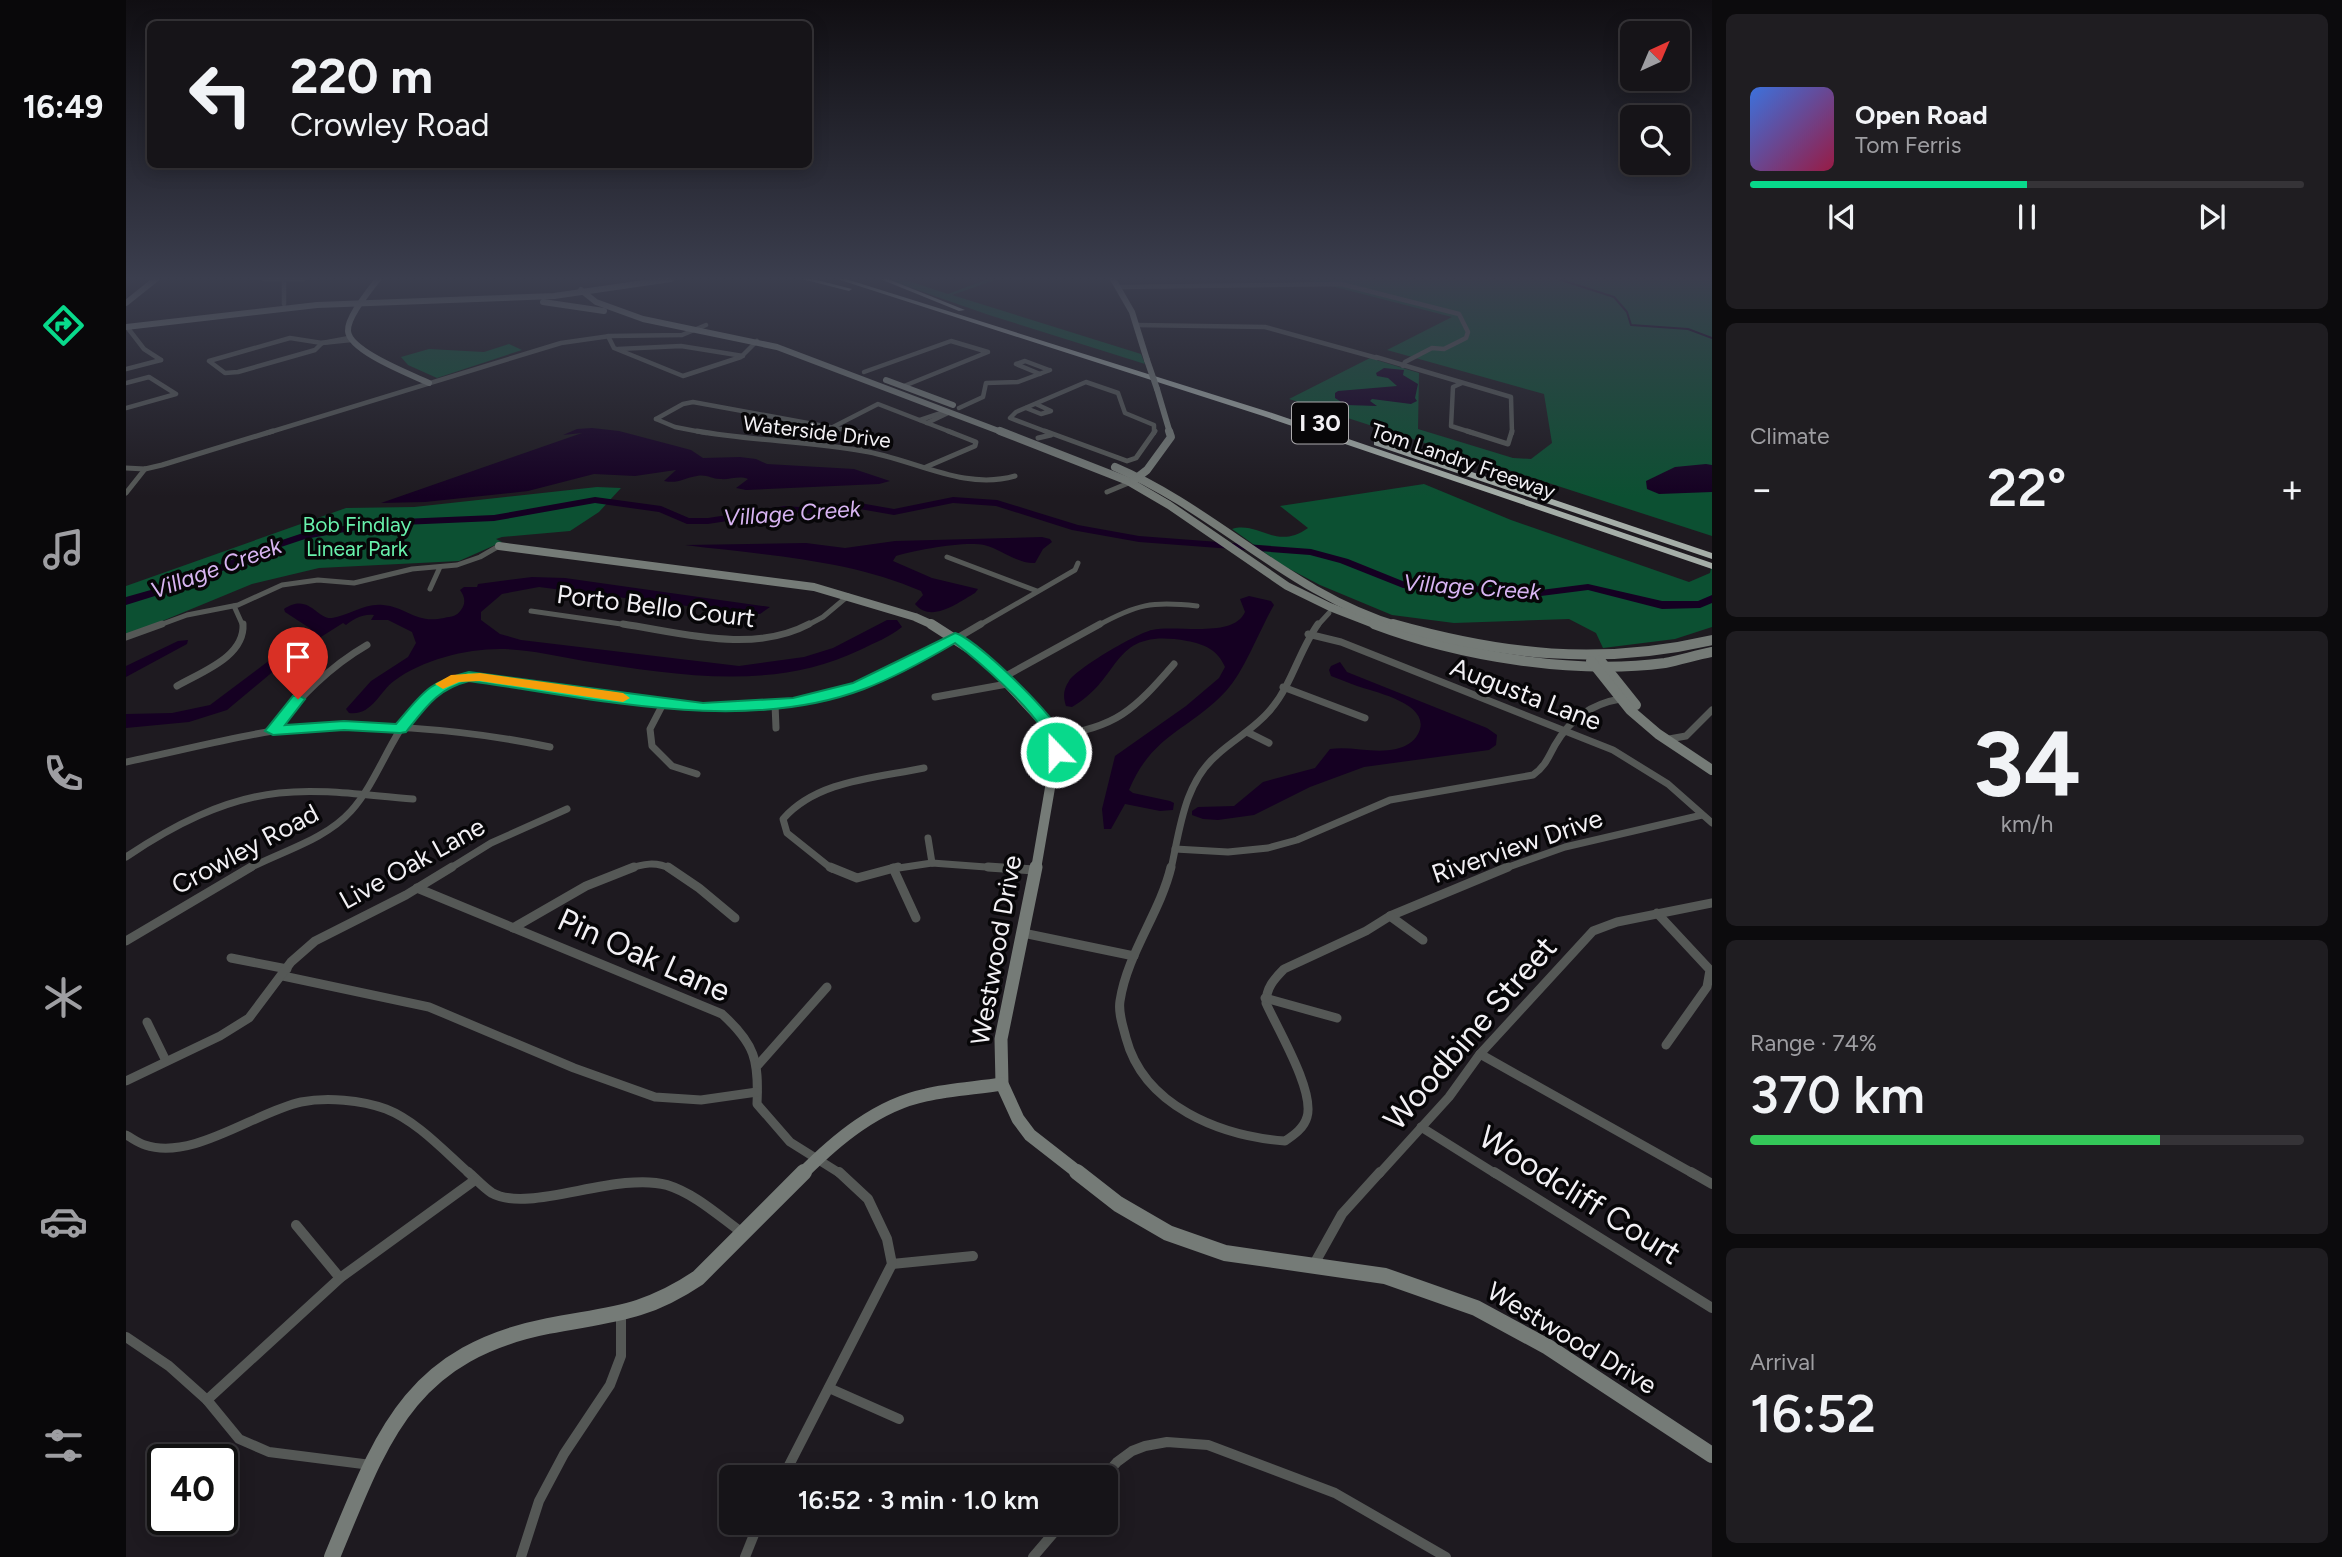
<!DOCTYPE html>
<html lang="en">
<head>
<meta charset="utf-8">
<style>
	:root { --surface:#161418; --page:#1f1d21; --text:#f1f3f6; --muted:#9e9ea2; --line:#353337; --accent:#08d98b }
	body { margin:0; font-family:Figtree,sans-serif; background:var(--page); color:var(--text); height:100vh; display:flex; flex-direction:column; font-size:26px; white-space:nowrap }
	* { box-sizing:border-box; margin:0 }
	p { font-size:23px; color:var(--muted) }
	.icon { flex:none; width:38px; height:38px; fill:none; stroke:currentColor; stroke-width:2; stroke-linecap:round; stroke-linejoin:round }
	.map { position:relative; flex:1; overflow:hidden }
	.drawer { display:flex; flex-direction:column; gap:14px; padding:14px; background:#0c0b0d; width:630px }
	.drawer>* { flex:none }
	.top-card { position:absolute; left:21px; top:21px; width:665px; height:147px; border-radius:10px; box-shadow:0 4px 18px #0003,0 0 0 2px var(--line); background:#161418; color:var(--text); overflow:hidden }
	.needle { width:46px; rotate:44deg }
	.controls { position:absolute; left:1494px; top:21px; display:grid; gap:14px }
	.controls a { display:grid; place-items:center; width:70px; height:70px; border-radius:10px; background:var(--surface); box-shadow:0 4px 18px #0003,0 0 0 2px var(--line); font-size:35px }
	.speed { position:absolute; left:21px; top:1444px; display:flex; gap:14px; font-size:35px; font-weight:700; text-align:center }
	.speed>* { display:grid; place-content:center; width:91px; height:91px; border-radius:50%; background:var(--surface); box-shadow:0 4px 18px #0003,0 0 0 2px var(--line); line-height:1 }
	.speed .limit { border:4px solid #111; border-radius:10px; background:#fff; color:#111 }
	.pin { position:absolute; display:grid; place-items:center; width:60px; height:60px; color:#fff; margin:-72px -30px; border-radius:50% 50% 50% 0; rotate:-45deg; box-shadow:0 0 7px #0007 }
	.pin .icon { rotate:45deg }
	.me { position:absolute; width:77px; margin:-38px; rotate:338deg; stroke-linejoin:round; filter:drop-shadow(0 0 5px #0008) }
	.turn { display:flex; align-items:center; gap:24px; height:147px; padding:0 28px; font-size:32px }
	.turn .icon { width:91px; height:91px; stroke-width:2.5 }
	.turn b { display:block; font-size:49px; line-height:60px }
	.big { font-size:52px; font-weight:600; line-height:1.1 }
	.drawer .card { flex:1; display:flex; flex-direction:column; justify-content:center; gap:10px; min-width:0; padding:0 24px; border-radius:10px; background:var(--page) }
	.drawer .dial { align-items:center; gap:0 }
	.dial b { font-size:91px; line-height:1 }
	.song { display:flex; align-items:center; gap:21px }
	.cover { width:84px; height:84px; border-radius:10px; background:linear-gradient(135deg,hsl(220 70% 55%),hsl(340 70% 35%)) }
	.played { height:7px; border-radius:4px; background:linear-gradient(90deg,var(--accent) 50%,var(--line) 50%) }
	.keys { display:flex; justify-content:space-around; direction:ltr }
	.heat { display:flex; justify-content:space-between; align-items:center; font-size:38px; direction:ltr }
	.charge { height:10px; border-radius:5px; background:linear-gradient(90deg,#34c759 74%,var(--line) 0) }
	.trip { position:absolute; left:593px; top:1465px; width:399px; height:70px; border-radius:10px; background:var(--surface); box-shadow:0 4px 18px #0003,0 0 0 2px var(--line); font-weight:600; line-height:70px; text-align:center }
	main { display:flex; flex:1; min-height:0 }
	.tab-bar { display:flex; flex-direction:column; width:126px; justify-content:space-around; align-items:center; background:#09080a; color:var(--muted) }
	.tab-bar .icon { width:49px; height:49px }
	.tab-bar .current { color:var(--accent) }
	.tab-bar b { font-size:32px; color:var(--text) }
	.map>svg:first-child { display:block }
</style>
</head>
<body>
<main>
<nav class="tab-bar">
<b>16:49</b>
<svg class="icon current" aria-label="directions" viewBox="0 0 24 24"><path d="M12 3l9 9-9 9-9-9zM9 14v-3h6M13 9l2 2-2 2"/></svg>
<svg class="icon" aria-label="music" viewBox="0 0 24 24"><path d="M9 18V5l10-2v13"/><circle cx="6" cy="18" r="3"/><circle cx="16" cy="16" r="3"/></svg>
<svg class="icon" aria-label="phone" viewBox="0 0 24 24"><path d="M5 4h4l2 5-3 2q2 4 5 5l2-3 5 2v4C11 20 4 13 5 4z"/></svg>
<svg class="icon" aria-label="climate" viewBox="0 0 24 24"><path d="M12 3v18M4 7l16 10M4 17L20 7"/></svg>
<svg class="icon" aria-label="car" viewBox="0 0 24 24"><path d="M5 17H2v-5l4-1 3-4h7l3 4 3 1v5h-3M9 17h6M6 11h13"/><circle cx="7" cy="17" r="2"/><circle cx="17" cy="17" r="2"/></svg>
<svg class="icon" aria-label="filters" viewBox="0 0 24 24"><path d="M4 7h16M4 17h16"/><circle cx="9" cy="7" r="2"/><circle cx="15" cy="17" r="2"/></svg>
</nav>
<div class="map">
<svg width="1586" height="1557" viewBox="0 0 1586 1557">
	<rect width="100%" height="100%" fill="#1e1a20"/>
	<g fill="#0c5032">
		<polygon points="760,279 776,279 822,294 862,279 872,279 826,295 1015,354 1019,364 863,315"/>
		<polygon points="1178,279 1586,279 1586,536 1163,399 1244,358 1293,373 1292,429 1387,458 1405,459 1426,443 1418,394 1261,350 1326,317"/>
		<polygon points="383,344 396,350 311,378 282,365 275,357 303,349 358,352"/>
		<path d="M1298 484 1385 520 1563 582 1584 573 1586 564V627L1549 639 1477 648 1470 633 1443 619 1328 623 1266 615 1194 585 1156 565 1106 529C1133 521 1150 551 1182 528L1154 506Z"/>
		<polygon points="471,487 495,488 473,512 444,531 376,537 370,539 376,542 333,561 193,568 126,584 0,636 0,586 220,508 288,507"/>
	</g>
	<g fill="#150022">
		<polygon points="1258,368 1278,370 1277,375 1292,384 1289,398 1291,401 1285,404 1246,399 1244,401 1251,406 1220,405 1209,398 1209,393 1212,391 1271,386 1262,378 1251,376 1250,373"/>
		<path d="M466 428 493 431 550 446 565 450 577 458 614 457 630 459 641 464 728 469 764 481 753 484 620 490 610 488 622 479C613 475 604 480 594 479 585 479 581 474 571 476 558 478 552 484 538 481L550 470 509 476 468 474 402 491 299 502 255 503 456 433 437 435 451 429Z"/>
		<polygon points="1580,464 1586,465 1586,492 1533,494 1521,489 1520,481 1549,467"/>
		<path d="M916 537 924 539 926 542 917 549 909 563C891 564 875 549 858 545 838 541 790 550 770 556L767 561 806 578 852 589 849 593C833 602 805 624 789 604L797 595 795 591C722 559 637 555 559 545L680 543 719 548 769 541Z"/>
		<path d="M406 577 439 578 644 607 634 614H624L413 587 376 594 355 612V620L374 634 395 640 613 666 678 657 707 648 761 620H771L776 627C764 637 748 643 734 650 646 692 551 675 458 661 431 656 401 649 374 649 339 649 296 660 268 681 253 692 246 716 223 713L220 709 245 681 282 657 290 643 286 632 262 620H245L248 615C238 613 225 620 220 625L217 623 168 654 101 710 63 722 0 728V714L46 713 84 705 185 629 159 612 158 609C183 592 191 620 206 618 222 616 238 603 257 605 281 607 289 624 318 618 326 616 330 617 335 610 340 603 339 597 334 590L338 587H351L352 584Z"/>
		<path d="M1123 596 1145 601 1148 605C1134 629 1118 672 1100 691 1064 730 1026 734 1003 790L1007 793 1044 801 1048 803 1047 810 1034 811 999 804 985 829H978L976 809 989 756 1060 706 1093 678 1099 667C1092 650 1078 644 1061 641 983 627 998 678 946 707L940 706C937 697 937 690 943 681 951 668 1011 633 1026 630 1050 624 1107 639 1119 612L1114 599Z"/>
		<polygon points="62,640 61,644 0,677 0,666 52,641"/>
		<path d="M1214 662 1221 672 1361 728 1371 735 1370 745 1363 750 1238 767 1184 787 1128 815 1092 820 1077 819 1066 815V811L1072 807 1108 806 1137 782 1189 768 1204 749C1226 746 1248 754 1270 749 1279 747 1288 742 1292 734 1308 704 1248 692 1231 686 1222 683 1214 679 1205 676L1203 670 1205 666Z"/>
	</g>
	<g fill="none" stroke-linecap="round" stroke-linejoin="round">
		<polyline stroke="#150022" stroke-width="2" points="1432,279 1488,297 1501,312 1505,325 1562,329 1586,338"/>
		<polygon fill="#150022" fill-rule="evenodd" points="469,497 535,506 563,518 582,518 659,506 688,508 728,502 768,509 827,497 871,500 952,525 1013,536 1185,549 1222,559 1279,582 1415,590 1462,584 1536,601 1572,601 1586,595 1586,603 1574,608 1536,609 1462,590 1415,596 1277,588 1214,563 1184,555 1013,542 946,530 870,506 827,503 768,515 728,508 688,514 659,512 582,524 561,524 533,512 469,503 368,521 253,526 179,539 143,551 61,586 0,605 0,597 53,582 135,547 177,533 253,520 368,515"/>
		<g stroke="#555856" stroke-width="4.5">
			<polyline points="138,279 178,279"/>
			<polyline points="158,280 158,304"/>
			<polyline points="992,287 1215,284 1333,314 1342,332 1340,338 1318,349 1306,348 1279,362 1277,366"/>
			<polyline points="1011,325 1139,327 1251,358"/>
			<polyline points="1,327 18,349 35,360"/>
			<polyline points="482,336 488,348 557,376 615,357 631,341"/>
			<polygon points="164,338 196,343 189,350 112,372 99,373 83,361"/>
			<polyline points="196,343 225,340"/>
			<polyline points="196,343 223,338"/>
			<polyline points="492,349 555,346 617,356"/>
			<polyline points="1250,357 1385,397 1386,433"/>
			<polyline points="0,369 35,360"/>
			<polyline points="738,372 825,341 862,352 778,386"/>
			<polyline points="914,374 890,364 899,361 923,370"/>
			<polyline points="0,383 23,377 50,394 0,408"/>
			<polyline points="1336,383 1327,387 1325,426 1347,433"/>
			<polyline points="833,408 857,397 860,383 892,382 924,370"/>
			<polyline points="900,408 915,414 925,411 910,404"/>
			<polyline points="530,419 549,427 580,433"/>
			<polyline points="530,419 557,404 567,402 736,433"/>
			<polyline points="794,420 821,411"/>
			<polyline points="801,423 822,413"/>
			<polyline points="707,427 752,404 827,433"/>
			<polyline points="141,433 435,343 484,336 556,335 580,325"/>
			<polyline points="924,433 884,418 890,412 960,382 992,393 999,413 1028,425 1028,433"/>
		</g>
		<g stroke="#555856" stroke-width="5">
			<path d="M571 431C626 441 682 441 737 451 788 459 837 491 889 476"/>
			<polyline points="727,431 742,434 734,450"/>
			<polyline points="919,431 1001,461 1010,458 1029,431"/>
			<polyline points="1341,431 1382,444 1386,431"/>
			<polyline points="912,438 925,435"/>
			<polyline points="800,467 849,446 850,442 822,431"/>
			<polyline points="0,468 19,469 36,465 147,431"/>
			<polyline points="981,492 1005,482"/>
			<polyline points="0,493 19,469"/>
			<polyline points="821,557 911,591"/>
			<polyline points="304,589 314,567"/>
			<polyline points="108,606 117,626"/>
			<polyline points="405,611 509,626"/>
			<polyline points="31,626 61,615 112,605 156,585 192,580 228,583 286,569 331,565 354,557 373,546"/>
			<polyline points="680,626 697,617 722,596"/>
			<polyline points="852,626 949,570 952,563"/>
			<path d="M971 626C1011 604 1026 601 1071 606"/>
			<polyline points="1191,626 1203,613"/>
		</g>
		<g stroke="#555856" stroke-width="7">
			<path d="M497 624C556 633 627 654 683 624"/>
			<polyline points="1182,634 1215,642 1487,750 1542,784 1586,823"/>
			<polyline points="0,637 36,624"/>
			<polyline points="876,678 974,624"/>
			<path d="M51 686C75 672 119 657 117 624"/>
			<polyline points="1157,687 1239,718"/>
			<polyline points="809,697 881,684"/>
			<polyline points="537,704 524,729 526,746 546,766 571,774"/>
			<polyline points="649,704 650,728"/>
			<path d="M147 731C174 697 203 667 241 645"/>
			<polyline points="1121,732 1143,743"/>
			<path d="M928 736C990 728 1008 710 1048 664"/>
			<polyline points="1543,739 1560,736 1586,710"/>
			<path d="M0 762C49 752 98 739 147 731 227 719 344 730 424 747"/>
			<polyline points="802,838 806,863"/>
			<path d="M1049 849 1102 852 1142 848 1171 840 1264 800 1407 775C1419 767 1423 756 1429 745 1444 719 1465 704 1494 699"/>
			<path d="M0 857C46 826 97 799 153 793 197 788 243 796 287 799"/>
			<path d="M122 869C156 851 199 840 225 811 261 771 272 701 327 681 335 678 345 678 354 677 462 692 577 723 686 700 747 687 803 655 855 624"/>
			<polyline points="323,869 365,843 441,809"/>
			<path d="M501 869C517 864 530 861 545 869"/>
			<path d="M706 869 661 833 657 819C691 780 750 778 798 768"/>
			<polyline points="766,869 806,863 887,869"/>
			<path d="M1045 869C1054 829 1058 783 1091 755 1108 739 1130 728 1145 709 1166 684 1173 651 1192 624"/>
			<polyline points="1377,869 1439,847 1576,815"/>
		</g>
		<g stroke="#555856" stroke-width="9">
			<polyline points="542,867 573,888 609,918"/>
			<polyline points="704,867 731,878 772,867"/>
			<polyline points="862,867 908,870"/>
			<path d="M1045 867C1034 913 1001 954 994 1001 992 1013 997 1026 1000 1038 1018 1106 1094 1136 1159 1141 1168 1135 1178 1128 1181 1117 1189 1091 1151 1028 1140 1003 1140 988 1148 979 1158 969L1240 931 1264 916 1382 867"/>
			<polyline points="767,868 790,918"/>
			<path d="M291 888 596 1014C629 1044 633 1060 631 1104L664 1142 715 1174"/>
			<polyline points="1531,913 1584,970 1581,987 1540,1045"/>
			<polyline points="1264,916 1297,940"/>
			<polyline points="387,928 460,886 508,867"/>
			<polyline points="897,933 1008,956"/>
			<polyline points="0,941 125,867"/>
			<polyline points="105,958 161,969"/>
			<polyline points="157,976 303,1007 448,1068 529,1097 575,1100 631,1092"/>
			<polyline points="1139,998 1211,1018"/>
			<polyline points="21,1022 40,1061"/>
			<polyline points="1354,1054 1568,1174"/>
			<polyline points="632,1065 701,987"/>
			<polyline points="0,1081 94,1036 123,1018 165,962 189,941 280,895 326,867"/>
			<polyline points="1295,1127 1370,1174"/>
			<path d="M0 1135C6 1138 12 1143 19 1145 67 1161 129 1112 175 1102 201 1097 235 1100 260 1109 291 1121 319 1152 344 1174"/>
			<polyline points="1253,1174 1323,1097 1354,1054 1467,931 1491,922 1586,903"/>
		</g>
		<g stroke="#555856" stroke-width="10">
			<path d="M342 1172C350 1179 358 1188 366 1193 403 1214 490 1171 541 1185 570 1194 594 1217 618 1234"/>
			<polyline points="1368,1172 1586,1308"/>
			<polyline points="1565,1172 1586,1184"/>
			<polyline points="170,1225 214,1278"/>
			<polyline points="766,1264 847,1256"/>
			<polyline points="1187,1266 1216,1214 1254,1172"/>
			<polyline points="0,1337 43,1366 81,1400 113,1439 143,1452 245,1465"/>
			<polyline points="703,1388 773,1419"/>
			<polyline points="81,1400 214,1278 349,1180"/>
			<polyline points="657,1477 766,1264 761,1239 742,1199 713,1172"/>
			<polyline points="978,1477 991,1462 1006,1451 1019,1446 1041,1442 1082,1445 1209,1493 1320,1557"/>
			<polyline points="395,1557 413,1501 438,1454 484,1385 495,1356 495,1314"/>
			<polyline points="619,1557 633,1522"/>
			<polyline points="907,1557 937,1522"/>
		</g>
		<g stroke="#757b77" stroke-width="6">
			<path d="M252 279C244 290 221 317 222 331 223 351 286 375 303 383"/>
			<polyline points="987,279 1006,312 1021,360"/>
			<polyline points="455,290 470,302 517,319 651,347 878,433"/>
			<polyline points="417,302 478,311"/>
			<polyline points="0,303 30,279"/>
			<polyline points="0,327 191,305 428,296 545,279"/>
			<polyline points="760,380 827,405"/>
			<polyline points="1031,389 1044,433"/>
		</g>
		<g stroke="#757b77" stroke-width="8">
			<polyline points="874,431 1002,481 1043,505 1161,586 1204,607 1253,626"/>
			<path d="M989 467C1090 510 1166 595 1273 626"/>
			<polyline points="1008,480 1021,470 1045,437 1043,431"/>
			<polyline points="373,546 688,587 789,617 809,626"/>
		</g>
		<g stroke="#757b77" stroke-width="10">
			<polyline points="805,624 858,658 926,731 930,753 910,869"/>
			<path d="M1248 624C1333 656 1448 675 1539 663 1555 660 1570 655 1586 652"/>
			<path d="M1267 624C1377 655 1473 666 1586 640"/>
			<polyline points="1474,660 1510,705"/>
			<polyline points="1465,661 1504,710 1532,734 1586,770"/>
		</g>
		<g stroke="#757b77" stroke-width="13">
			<polyline points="910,867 875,1039 876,1084 892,1119 904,1135 954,1174"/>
			<path d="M676 1174C710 1140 751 1105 800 1095 825 1089 851 1088 876 1084"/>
		</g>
		<g stroke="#757b77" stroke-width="16">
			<polyline points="951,1172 992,1204 1042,1233 1099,1253 1259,1276 1350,1308 1422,1347 1586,1455"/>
			<path d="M206 1557C255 1439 281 1354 422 1326 483 1314 517 1315 572 1278L678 1172"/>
		</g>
		<g fill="#a5aea8" fill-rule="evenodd">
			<polygon points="676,279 687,279 726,289 723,291"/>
			<polygon points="711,279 720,279 1143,412 1586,563 1586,569 1137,416"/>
			<polygon points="754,279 762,279 839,310 833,311"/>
			<polygon points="1248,441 1254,441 1586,553 1586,559 1248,445"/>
		</g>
		<polyline stroke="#757b77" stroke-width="6" points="1021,360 1031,389"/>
	</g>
	<linearGradient id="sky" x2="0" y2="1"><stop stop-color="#100e12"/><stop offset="0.56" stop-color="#3b3e4e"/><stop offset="1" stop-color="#3b3e4e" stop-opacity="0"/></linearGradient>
	<rect width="1586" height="497" fill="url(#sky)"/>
	<path fill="#08d98b" stroke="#058d5a" stroke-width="2" d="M829 633C849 638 925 712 933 731 936 737 936 746 938 752L936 756H925C920 748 921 737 916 729 900 703 854 662 829 643 800 660 770 677 738 689 617 735 468 698 343 681 311 689 300 707 280 732L274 733 218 730 147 735 139 731 167 696 172 695 179 699 159 725 218 721 270 724C298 692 300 683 343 672L577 703 667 698 727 683Z"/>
	<polygon fill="#f59e0b" points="354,673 497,693 504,698 497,702 354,681 333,682 317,689 309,684 325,675"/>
	<g text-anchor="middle" stroke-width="7" stroke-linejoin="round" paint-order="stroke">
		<g font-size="21" fill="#f2f0f4" stroke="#070608">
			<text transform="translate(691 432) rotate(7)" y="7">Waterside Drive</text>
			<text transform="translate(1337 461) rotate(19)" y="7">Tom Landry Freeway</text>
		</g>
		<g font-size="21" fill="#68f2ac" stroke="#070608">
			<text x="231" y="532">Bob Findlay<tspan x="231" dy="24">Linear Park</tspan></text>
		</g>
		<g font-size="23" font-style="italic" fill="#d8b4f2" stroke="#070608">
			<text transform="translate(666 513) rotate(-4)" y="8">Village Creek</text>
			<text transform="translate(90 568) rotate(-20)" y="8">Village Creek</text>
			<text transform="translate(1346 587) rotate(4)" y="8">Village Creek</text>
		</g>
		<rect fill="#070608" stroke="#acaaad" stroke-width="2" x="1166" y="402.5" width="56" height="41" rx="5"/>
		<g font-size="24" font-weight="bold" fill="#f2f0f4">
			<text x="1194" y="431">I 30</text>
		</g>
		<g font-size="26" fill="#f2f0f4" stroke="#070608">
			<text transform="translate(530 606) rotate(7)" y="9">Porto Bello Court</text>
			<text transform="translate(1400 694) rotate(21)" y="9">Augusta Lane</text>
			<text transform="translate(1391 846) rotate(-19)" y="9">Riverview Drive</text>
			<text transform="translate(119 849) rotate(-28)" y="9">Crowley Road</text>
			<text transform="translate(286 863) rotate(-29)" y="9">Live Oak Lane</text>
			<text transform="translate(870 950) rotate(-80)" y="9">Westwood Drive</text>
			<text transform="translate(1446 1338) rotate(31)" y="9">Westwood Drive</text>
		</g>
		<g font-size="32" fill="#f2f0f4" stroke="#070608">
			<text transform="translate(518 955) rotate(24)" y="11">Pin Oak Lane</text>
			<text transform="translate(1344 1033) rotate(-49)" y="11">Woodbine Street</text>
			<text transform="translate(1454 1195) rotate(32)" y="11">Woodcliff Court</text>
		</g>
	</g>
</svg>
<div class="controls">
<a><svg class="needle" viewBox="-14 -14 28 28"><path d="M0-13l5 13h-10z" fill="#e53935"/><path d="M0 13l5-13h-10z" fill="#9e9ea2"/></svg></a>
<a><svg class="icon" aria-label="search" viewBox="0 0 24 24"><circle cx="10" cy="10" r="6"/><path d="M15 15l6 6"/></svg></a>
</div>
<div class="speed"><div class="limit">40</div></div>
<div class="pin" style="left:172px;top:699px;background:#d93025"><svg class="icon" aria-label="arrive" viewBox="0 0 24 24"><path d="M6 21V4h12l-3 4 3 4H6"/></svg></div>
<svg class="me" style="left:930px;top:752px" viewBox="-20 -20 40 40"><circle r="17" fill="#08d98b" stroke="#fff" stroke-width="3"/><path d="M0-11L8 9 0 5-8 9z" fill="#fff"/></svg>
<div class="trip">16:52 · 3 min · 1.0 km</div>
<div class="top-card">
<div class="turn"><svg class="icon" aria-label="left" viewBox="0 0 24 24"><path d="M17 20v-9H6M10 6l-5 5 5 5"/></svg><div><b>220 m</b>Crowley Road</div></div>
</div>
</div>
<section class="drawer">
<div class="card">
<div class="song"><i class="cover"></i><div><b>Open Road</b><p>Tom Ferris</p></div></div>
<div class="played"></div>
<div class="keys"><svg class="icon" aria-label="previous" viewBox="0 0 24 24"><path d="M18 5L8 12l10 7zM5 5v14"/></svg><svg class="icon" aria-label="pause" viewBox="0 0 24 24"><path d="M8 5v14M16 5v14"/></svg><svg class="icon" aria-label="next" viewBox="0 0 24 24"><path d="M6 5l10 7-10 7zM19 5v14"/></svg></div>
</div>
<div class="card"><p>Climate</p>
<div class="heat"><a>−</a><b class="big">22°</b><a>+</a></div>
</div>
<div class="card dial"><b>34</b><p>km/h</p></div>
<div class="card"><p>Range · 74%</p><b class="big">370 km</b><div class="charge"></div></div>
<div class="card"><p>Arrival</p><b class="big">16:52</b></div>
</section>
</main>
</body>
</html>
